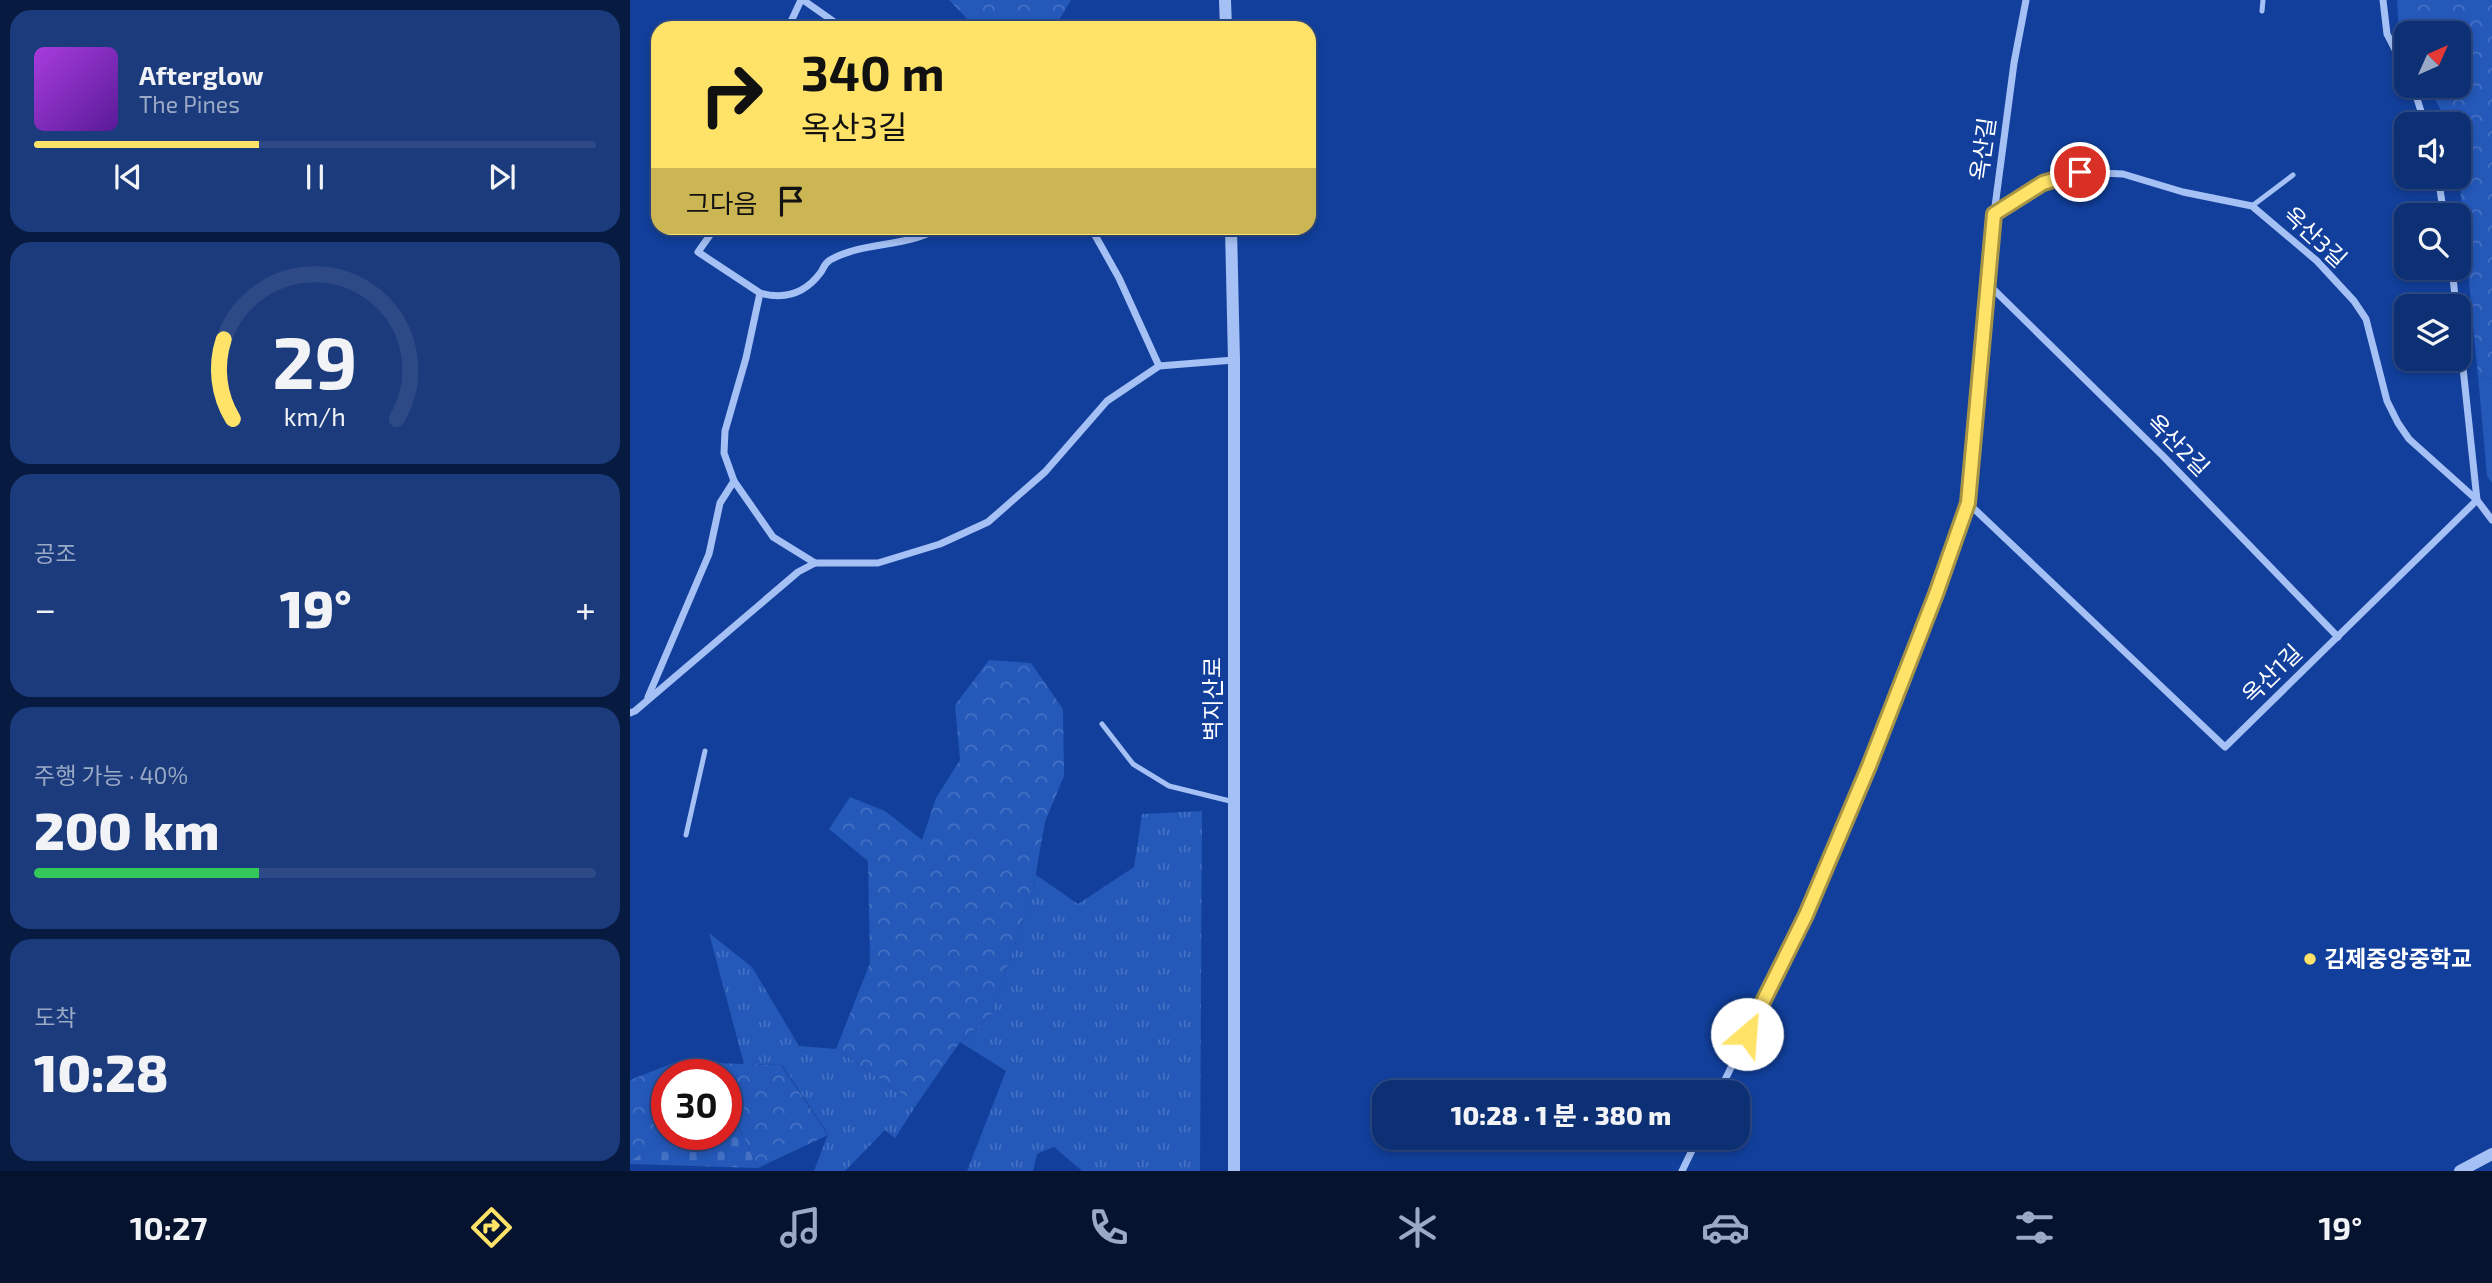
<!DOCTYPE html>
<html lang="ko">
<head>
<meta charset="utf-8">
<style>
	:root { --surface:#0d2f74; --page:#1b3b7c; --text:#f1f3f6; --muted:#9aa9c5; --line:#2d4a86; --accent:#ffe368 }
	body { margin:0; font-family:"Exo 2","Noto Sans KR",sans-serif; background:var(--page); color:var(--text); height:100vh; display:flex; flex-direction:column; font-size:26px; white-space:nowrap }
	* { box-sizing:border-box; margin:0 }
	p { font-size:23px; color:var(--muted) }
	.icon { flex:none; width:38px; height:38px; fill:none; stroke:currentColor; stroke-width:2; stroke-linecap:round; stroke-linejoin:round }
	.map { position:relative; flex:1; overflow:hidden }
	.side { display:flex; flex-direction:column; gap:10px; padding:10px; background:#071a40; width:630px }
	.side>* { flex:none }
	.top-card { position:absolute; left:21px; top:21px; width:665px; height:214px; border-radius:21px; box-shadow:0 4px 10px #0003,0 0 0 2px var(--line); background:#ffe368; color:#111; overflow:hidden }
	.needle { width:46px; rotate:45deg }
	.buttons { position:absolute; left:1764px; top:21px; display:grid; gap:14px }
	.buttons a { display:grid; place-items:center; width:77px; height:77px; border-radius:14px; background:var(--surface); box-shadow:0 4px 10px #0003,0 0 0 2px var(--line); font-size:35px }
	.speed { position:absolute; left:21px; top:1059px; display:flex; gap:14px; font-size:35px; font-weight:700; text-align:center }
	.speed>* { display:grid; place-content:center; width:91px; height:91px; border-radius:50%; background:var(--surface); box-shadow:0 4px 10px #0003,0 0 0 2px var(--line); line-height:1 }
	.speed .limit { border:10px solid #d22; background:#fff; color:#111 }
	.pin { position:absolute; display:grid; place-items:center; width:60px; height:60px; color:#fff; margin:-30px; border:4px solid #fff; border-radius:50%; box-shadow:0 2px 7px #0007 }
	.me { position:absolute; width:77px; margin:-38px; rotate:27deg; stroke-linejoin:round; filter:drop-shadow(0 0 5px #0008) }
	.turn { display:flex; align-items:center; gap:24px; height:147px; padding:0 35px; font-size:32px }
	.turn .icon { width:91px; height:91px; stroke-width:2.5 }
	.turn b { display:block; font-size:49px; line-height:60px }
	.then { display:flex; align-items:center; height:66px; padding:0 35px; background:#0003; gap:14px; font-size:26px }
	.big { font-size:52px; font-weight:800; line-height:1.1 }
	.side .card { flex:1; display:flex; flex-direction:column; justify-content:center; gap:10px; min-width:0; padding:0 24px; border-radius:21px; background:var(--page) }
	.side .dial { align-items:center; gap:0 }
	.dial svg { height:182px; overflow:visible; fill:none; stroke:var(--line); stroke-width:7; stroke-linecap:round; text-anchor:middle }
	.dial text { fill:var(--text); stroke:none }
	.song { display:flex; align-items:center; gap:21px }
	.cover { width:84px; height:84px; border-radius:10px; background:linear-gradient(135deg,hsl(280 70% 55%),hsl(270 70% 35%)) }
	.played { height:7px; border-radius:4px; background:linear-gradient(90deg,var(--accent) 40%,var(--line) 40%) }
	.keys { display:flex; justify-content:space-around; direction:ltr }
	.heat { display:flex; justify-content:space-between; align-items:center; font-size:38px; direction:ltr }
	.charge { height:10px; border-radius:5px; background:linear-gradient(90deg,#34c759 40%,var(--line) 0) }
	.trip { position:absolute; left:742px; top:1080px; width:378px; height:70px; border-radius:21px; background:var(--surface); box-shadow:0 4px 10px #0003,0 0 0 2px var(--line); font-weight:800; line-height:70px; text-align:center }
	.dock { display:flex; height:112px; justify-content:space-around; align-items:center; background:#05132e; color:var(--muted) }
	.dock .icon { width:49px; height:49px }
	.dock .selected { color:var(--accent) }
	.dock b { font-size:32px; color:var(--text) }
	main { display:flex; flex:1; min-height:0 }
	.map>svg:first-child { display:block }
</style>
</head>
<body>
<main>
<section class="side">
<div class="card">
<div class="song"><i class="cover"></i><div><b>Afterglow</b><p>The Pines</p></div></div>
<div class="played"></div>
<div class="keys"><svg class="icon" aria-label="previous" viewBox="0 0 24 24"><path d="M18 5L8 12l10 7zM5 5v14"/></svg><svg class="icon" aria-label="pause" viewBox="0 0 24 24"><path d="M8 5v14M16 5v14"/></svg><svg class="icon" aria-label="next" viewBox="0 0 24 24"><path d="M6 5l10 7-10 7zM19 5v14"/></svg></div>
</div>
<div class="card dial"><svg viewBox="0 0 100 80">
<path d="M14 69A42 42 0 1 1 86 69"/>
<path d="M14 69A42 42 0 0 1 10 34" stroke="#ffe368"/>
<text x="50" y="56" font-size="32" font-weight="700">29</text>
<text x="50" y="72" font-size="11">km/h</text>
</svg></div>
<div class="card"><p>공조</p>
<div class="heat"><a>−</a><b class="big">19°</b><a>+</a></div>
</div>
<div class="card"><p>주행 가능 · 40%</p><b class="big">200 km</b><div class="charge"></div></div>
<div class="card"><p>도착</p><b class="big">10:28</b></div>
</section>
<div class="map">
<svg width="1862" height="1171" viewBox="0 0 1862 1171">
	<defs>
		<pattern id="grass-tufts" width="24" height="20" patternUnits="userSpaceOnUse" patternTransform="scale(1.75)"><rect width="24" height="20" fill="#2458b9"/><path d="M3 7l-1-3M5 7V3M7 7l1-3M15 17l-1-3M17 17v-4M19 17l1-3" fill="none" stroke="#4571c4"/></pattern>
		<pattern id="forest-crowns" width="20" height="18" patternUnits="userSpaceOnUse" patternTransform="scale(1.75)"><rect width="20" height="18" fill="#2458b9"/><path d="M2 6a3 3 0 1 1 6 0M12 15a3 3 0 1 1 6 0" fill="none" stroke="#4571c4"/></pattern>
		<pattern id="cemetery-stones" width="16" height="16" patternUnits="userSpaceOnUse" patternTransform="scale(1.75)"><rect width="16" height="16" fill="#2458b9"/><path d="M2 7V4a2 2 0 0 1 4 0v3zM10 15v-3a2 2 0 0 1 4 0v3z" fill="#4571c4"/></pattern>
	</defs>
	<rect width="100%" height="100%" fill="#113f9b"/>
	<g fill="url(#grass-tufts)">
		<polygon points="572,811 570,1171 452,1171 424,1147 407,1154 403,1171 337,1171 376,1071 330,1042 361,1015 403,890 406,875 448,904 504,867 512,814"/>
		<polygon points="79,933 122,967 169,1046 206,1049 287,1104 265,1138 255,1130 215,1171 184,1171 198,1134 152,1065 114,1064"/>
	</g>
	<g fill="url(#forest-crowns)">
		<polygon points="319,0 441,0 424,28 346,28"/>
		<polygon points="1767,0 1862,0 1862,379 1848,376 1829,177 1829,124 1818,124 1798,86 1829,86 1829,33 1776,33 1776,45 1769,31"/>
		<polygon points="359,660 401,663 433,709 434,776 415,822 403,890 361,1015 330,1042 287,1104 206,1049 240,963 238,861 199,829 220,797 255,811 292,840 306,798 330,760 325,705"/>
		<polygon points="46,1062 151,1065 198,1135 128,1168 103,1115 96,1115 96,1074 37,1074 37,1134 44,1134 0,1161 0,1080"/>
	</g>
	<polygon fill="url(#cemetery-stones)" points="102,1114 128,1168 0,1164 0,1161 44,1134 96,1134 96,1115"/>
	<polygon fill="#2458b9" points="1848,376 1862,379 1862,483 1857,476"/>
	<g fill="none" stroke-linecap="round" stroke-linejoin="round">
		<g stroke="#a5c0f4" stroke-width="5">
			<polyline points="1632,11 1633,0"/>
			<polyline points="1622,206 1663,175"/>
			<polyline points="472,724 503,764 539,786 604,802"/>
			<polyline points="56,835 75,751"/>
		</g>
		<g stroke="#a5c0f4" stroke-width="7">
			<polyline points="173,0 213,28"/>
			<polyline points="1753,0 1757,34 1776,71"/>
			<polyline points="158,28 171,0"/>
			<polyline points="1783,86 1795,124"/>
			<polyline points="1808,177 1814,215"/>
			<polyline points="1364,214 1413,183 1450,172 1493,174 1553,192 1622,206 1687,261 1724,301 1736,319 1757,401 1768,423 1779,439 1847,500 1862,520"/>
			<polyline points="85,228 68,252 130,293 116,358 95,431 94,453 104,481 143,537 185,563"/>
			<polyline points="461,228 489,278 529,366"/>
			<polyline points="1822,268 1826,306"/>
			<polyline points="1357,283 1533,456 1708,637"/>
			<path d="M130 293C155 300 175 294 191 272 194 267 195 263 200 260 234 241 276 248 309 228"/>
			<polyline points="1338,503 1595,747 1847,500 1829,330"/>
			<polyline points="18,697 79,554 90,503 104,481"/>
			<polyline points="0,713 5,711 168,572 185,563 248,563 310,544 358,522 415,472 477,401 529,366 604,360"/>
			<polyline points="1089,1092 1176,915 1239,766 1306,594 1338,503 1364,214 1384,63 1396,0"/>
			<polyline points="1052,1171 1068,1138"/>
		</g>
		<g stroke="#a5c0f4" stroke-width="12">
			<polyline points="595,0 596,28"/>
			<polyline points="601,228 604,360 604,1171"/>
			<polyline points="1830,1171 1862,1154"/>
		</g>
	</g>
	<g fill="none" stroke-linecap="round" stroke-linejoin="round">
		<defs>
			<polyline id="route" points="1117,1034 1176,915 1239,766 1306,594 1338,503 1364,214 1413,183 1450,172"/>
		</defs>
		<use href="#route" stroke="#a69444" stroke-width="18"/>
		<use href="#route" stroke="#ffe368" stroke-width="12"/>
	</g>
	<circle fill="#ffe368" stroke="#113f9b" stroke-width="2.5" cx="1680" cy="959" r="7"/>
	<g text-anchor="middle" stroke-width="7" stroke-linejoin="round" paint-order="stroke">
		<g font-size="23" fill="#fff" stroke="#113f9b">
			<text transform="translate(1353 149) rotate(-82)" y="8">옥산길</text>
			<text transform="translate(1685 237) rotate(43)" y="8">옥산3길</text>
			<text transform="translate(1548 445) rotate(45)" y="8">옥산2길</text>
			<text transform="translate(1642 674) rotate(-44)" y="8">옥산1길</text>
			<text transform="translate(583 699) rotate(-90)" y="8">벽지산로</text>
		</g>
		<g font-size="23" font-weight="bold" fill="#fff" stroke="#113f9b" text-anchor="start">
			<text x="1694" y="967">김제중앙중학교</text>
		</g>
	</g>
</svg>
<div class="buttons">
<a><svg class="needle" viewBox="-14 -14 28 28"><path d="M0-13l5 13h-10z" fill="#e53935"/><path d="M0 13l5-13h-10z" fill="#9aa9c5"/></svg></a>
<a><svg class="icon" aria-label="sound" viewBox="0 0 24 24"><path d="M4 9h4l5-4v14l-5-4H4zM17 9q2 3 0 6"/></svg></a>
<a><svg class="icon" aria-label="search" viewBox="0 0 24 24"><circle cx="10" cy="10" r="6"/><path d="M15 15l6 6"/></svg></a>
<a><svg class="icon" aria-label="layers" viewBox="0 0 24 24"><path d="M12 4l9 5-9 5-9-5zM3 14l9 5 9-5"/></svg></a>
</div>
<div class="speed"><div class="limit">30</div></div>
<div class="pin" style="left:1450px;top:172px;background:#d93025"><svg class="icon" aria-label="arrive" viewBox="0 0 24 24"><path d="M6 21V4h12l-3 4 3 4H6"/></svg></div>
<svg class="me" style="left:1117px;top:1034px" viewBox="-20 -20 40 40"><circle r="19" fill="#fff"/><path d="M0-13L10 11 0 6-10 11z" fill="#ffe368"/></svg>
<div class="trip">10:28 · 1 분 · 380 m</div>
<div class="top-card">
<div class="turn"><svg class="icon" aria-label="right" viewBox="0 0 24 24"><path d="M7 20v-9h11M14 6l5 5-5 5"/></svg><div><b>340 m</b>옥산3길</div></div>
<div class="then">그다음<svg class="icon" aria-label="arrive" viewBox="0 0 24 24"><path d="M6 21V4h12l-3 4 3 4H6"/></svg></div>
</div>
</div>
</main>
<nav class="dock">
<b>10:27</b>
<svg class="icon selected" aria-label="directions" viewBox="0 0 24 24"><path d="M12 3l9 9-9 9-9-9zM9 14v-3h6M13 9l2 2-2 2"/></svg>
<svg class="icon" aria-label="music" viewBox="0 0 24 24"><path d="M9 18V5l10-2v13"/><circle cx="6" cy="18" r="3"/><circle cx="16" cy="16" r="3"/></svg>
<svg class="icon" aria-label="phone" viewBox="0 0 24 24"><path d="M5 4h4l2 5-3 2q2 4 5 5l2-3 5 2v4C11 20 4 13 5 4z"/></svg>
<svg class="icon" aria-label="climate" viewBox="0 0 24 24"><path d="M12 3v18M4 7l16 10M4 17L20 7"/></svg>
<svg class="icon" aria-label="car" viewBox="0 0 24 24"><path d="M5 17H2v-5l4-1 3-4h7l3 4 3 1v5h-3M9 17h6M6 11h13"/><circle cx="7" cy="17" r="2"/><circle cx="17" cy="17" r="2"/></svg>
<svg class="icon" aria-label="filters" viewBox="0 0 24 24"><path d="M4 7h16M4 17h16"/><circle cx="9" cy="7" r="2"/><circle cx="15" cy="17" r="2"/></svg>
<b>19°</b>
</nav>
</body>
</html>
